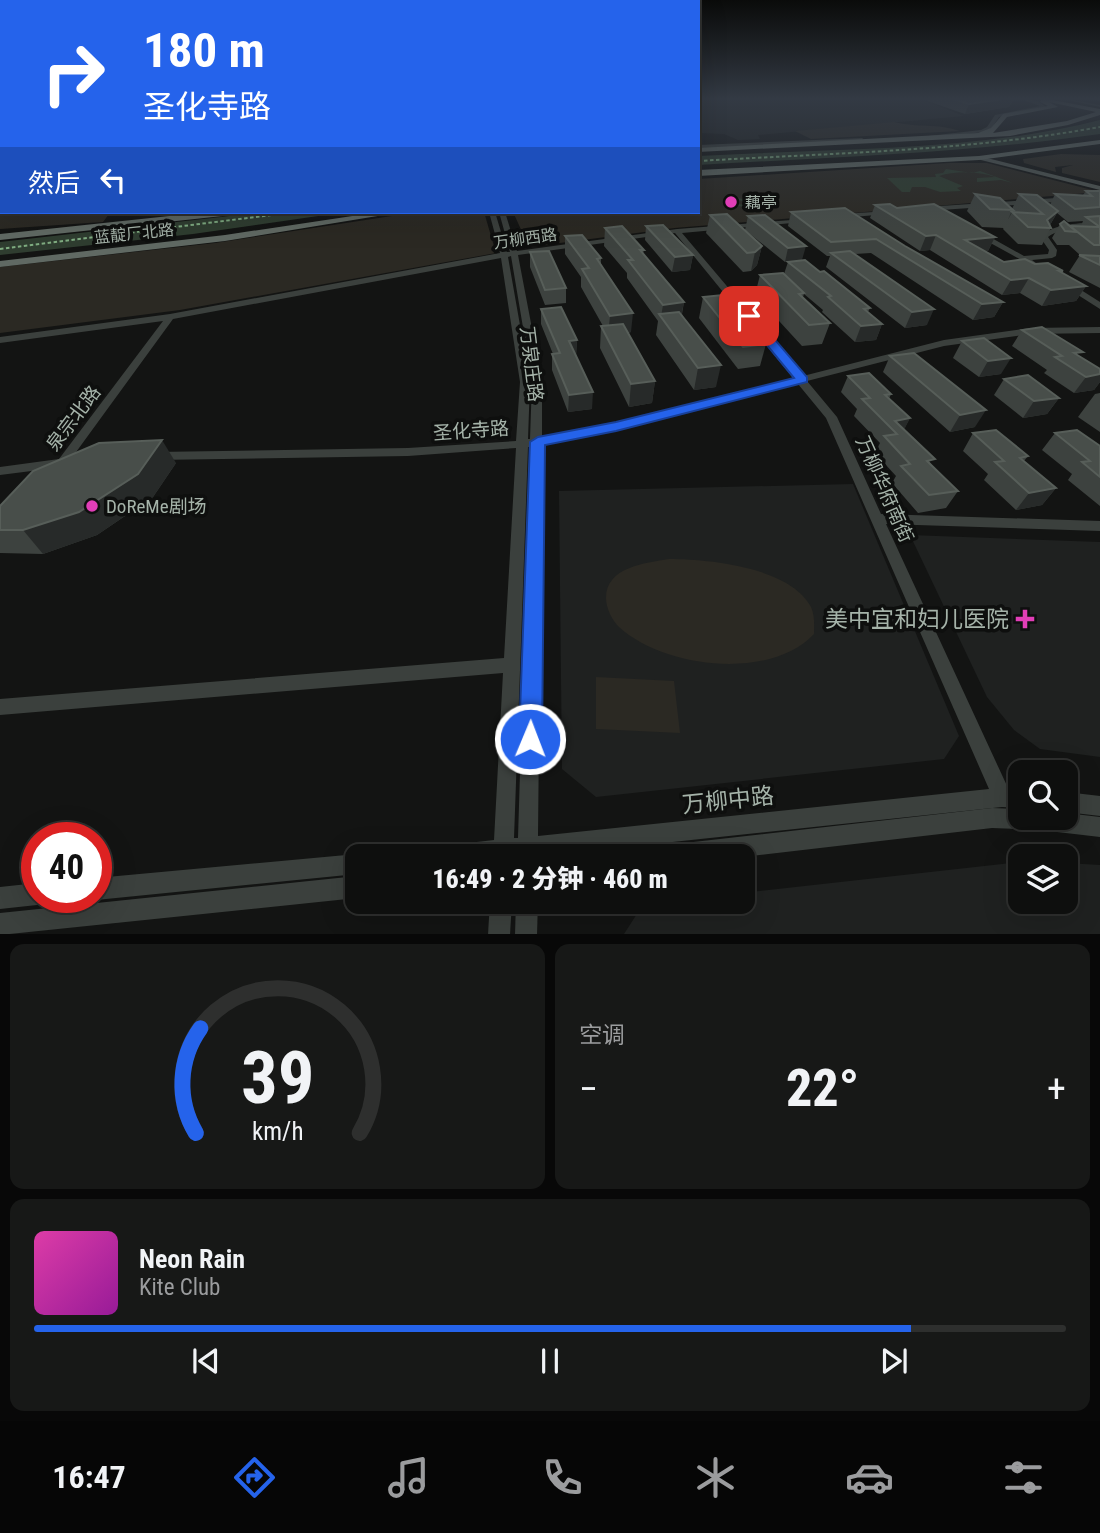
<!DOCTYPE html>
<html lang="zh">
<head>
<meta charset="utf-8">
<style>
	:root { --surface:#0e0f0e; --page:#171817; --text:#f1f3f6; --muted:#9b9c9e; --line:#2e2f2e; --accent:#2563eb }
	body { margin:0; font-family:"Roboto Condensed","Noto Sans SC",sans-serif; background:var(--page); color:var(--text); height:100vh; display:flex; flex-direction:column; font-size:26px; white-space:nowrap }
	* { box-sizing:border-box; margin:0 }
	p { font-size:23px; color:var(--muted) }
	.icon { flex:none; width:38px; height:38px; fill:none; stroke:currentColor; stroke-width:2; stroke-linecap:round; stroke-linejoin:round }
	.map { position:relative; height:934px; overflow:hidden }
	.details { display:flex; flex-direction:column; gap:10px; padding:10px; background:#080808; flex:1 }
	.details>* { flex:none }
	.top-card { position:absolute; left:0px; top:0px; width:700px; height:214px; box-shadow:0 7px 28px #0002,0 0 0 2px var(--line); background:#2563eb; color:#fff; overflow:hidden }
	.buttons { position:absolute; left:1008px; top:760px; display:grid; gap:14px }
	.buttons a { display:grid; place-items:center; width:70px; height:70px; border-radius:14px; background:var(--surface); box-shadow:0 7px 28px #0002,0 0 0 2px var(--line); font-size:35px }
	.speed { position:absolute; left:21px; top:822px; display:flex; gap:14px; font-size:35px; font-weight:700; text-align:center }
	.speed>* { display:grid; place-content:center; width:91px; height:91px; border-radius:50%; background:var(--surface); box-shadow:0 7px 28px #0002,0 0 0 2px var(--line); line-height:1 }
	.speed .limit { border:10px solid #d22; background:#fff; color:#111 }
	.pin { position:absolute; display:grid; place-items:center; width:60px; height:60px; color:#fff; margin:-30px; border-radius:14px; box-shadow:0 4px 10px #0006 }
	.me { position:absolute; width:77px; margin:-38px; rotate:1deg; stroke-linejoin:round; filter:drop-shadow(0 0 5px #0008) }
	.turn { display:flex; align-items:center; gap:24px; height:147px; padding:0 28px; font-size:32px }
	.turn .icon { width:91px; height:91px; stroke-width:2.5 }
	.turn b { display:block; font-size:49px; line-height:60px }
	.then { display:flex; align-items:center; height:66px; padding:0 28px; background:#0003; gap:14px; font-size:26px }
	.big { font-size:52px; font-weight:800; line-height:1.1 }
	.details .widget { flex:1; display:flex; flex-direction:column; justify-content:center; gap:10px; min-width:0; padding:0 24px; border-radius:14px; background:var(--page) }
	.details .dial { align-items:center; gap:0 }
	.dial svg { height:182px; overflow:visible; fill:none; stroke:var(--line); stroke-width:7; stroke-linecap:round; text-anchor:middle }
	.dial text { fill:var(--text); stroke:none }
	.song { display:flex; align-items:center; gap:21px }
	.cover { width:84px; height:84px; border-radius:10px; background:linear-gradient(135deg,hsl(320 70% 55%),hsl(300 70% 35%)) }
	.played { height:7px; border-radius:4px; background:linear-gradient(90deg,var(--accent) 85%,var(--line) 85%) }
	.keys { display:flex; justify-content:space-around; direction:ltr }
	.heat { display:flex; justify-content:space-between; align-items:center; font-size:38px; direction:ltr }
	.details .tiles { flex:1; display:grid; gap:10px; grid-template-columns:1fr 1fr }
	.widget:last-child { grid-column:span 2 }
	.trip { position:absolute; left:345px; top:844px; width:410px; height:70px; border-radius:14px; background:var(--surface); box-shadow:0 7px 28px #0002,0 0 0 2px var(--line); font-weight:800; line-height:70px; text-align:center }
	.menu { display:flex; height:112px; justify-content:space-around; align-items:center; background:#060606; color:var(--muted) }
	.menu .icon { width:49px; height:49px }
	.menu .current { color:var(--accent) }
	.menu b { font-size:32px; color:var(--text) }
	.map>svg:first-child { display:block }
</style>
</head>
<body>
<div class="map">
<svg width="1100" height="935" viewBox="0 0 1100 935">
	<rect width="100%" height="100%" fill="#131413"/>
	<g fill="#1f2120">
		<polygon points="698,98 917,98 964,116 758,135 760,139 738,140 724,134 698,133"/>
		<polygon points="853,484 959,736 944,759 596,797 562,769 559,491"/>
		<polygon points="910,535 1100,542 1100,757 1040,749 1014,730 987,697"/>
		<polygon points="1020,862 1020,901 1066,901 1066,863 1100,865 1100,934 624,934 644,903 742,901 742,893"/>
	</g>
	<g fill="#2b2923">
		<path d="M894 122C918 128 936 123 960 131L811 139 795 131Z"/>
		<polygon points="1061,154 1100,155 1100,182 1062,173 1062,168 1073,165 1055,167 1056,172 1024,163 1023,159"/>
		<polygon points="949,163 987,163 1100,192 675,228 529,247 513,212 698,212 698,179"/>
		<polygon points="31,212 125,212 109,214 103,222 0,229 0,214"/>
		<polygon points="418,212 484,212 496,253 180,310 0,333 0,267 215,243"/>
		<path d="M669 559C708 559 790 567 811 607 815 616 814 625 814 634 770 681 664 668 619 627 612 620 606 608 606 598 606 567 645 563 669 559Z"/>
		<polygon points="596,677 674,681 680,733 596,729"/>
	</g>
	<g fill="#2f3d30">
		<path d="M1100 120V134C966 153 833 157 698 165V156C832 148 970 153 1100 120Z"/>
		<path d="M946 169 972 173 980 171 1013 183 1001 180 977 182V178L995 177C977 171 955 171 939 176L963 186 957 188 961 191 940 192 925 187H912L910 192H902L887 178 936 177 935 174 943 173Z"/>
		<polygon points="264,212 346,212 193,234 0,255 0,242"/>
	</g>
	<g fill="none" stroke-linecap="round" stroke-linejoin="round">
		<g stroke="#2f3d30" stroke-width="2">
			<polyline points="733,198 761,204 768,209"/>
			<polyline points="728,203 750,207"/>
		</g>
		<polygon fill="#2f3d30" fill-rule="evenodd" points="1090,98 1100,99 1100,101 1090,99"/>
		<g stroke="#7fac81" stroke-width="2" stroke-dasharray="3.5 2.5" stroke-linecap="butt">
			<path d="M698 161C833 153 967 151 1100 127"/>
			<polyline points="0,249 295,212"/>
		</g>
		<g fill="#3b403d" fill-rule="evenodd">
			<polygon points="1018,98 1038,101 1046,107 999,117 991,129 984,132 931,138 928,136 981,130 987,127 995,115 1040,106"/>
			<polygon points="1062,98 1100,105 1100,107 1064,99"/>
			<polygon points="863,138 861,141 698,149 698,145"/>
			<polygon points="2,182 2,186 0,187 0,183"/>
			<polygon points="1100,195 1100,199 926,211 923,209 926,207"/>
			<polygon points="889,211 889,213 887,214 842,218 839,216 842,214"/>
			<path d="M489 212H495L507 252H510L499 212H505L517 251 677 229 805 219 806 220 803 222 682 233 803 376 944 340 1030 328 1100 327V333L1030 334 944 346 807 381 837 417 881 514 1100 521V531L886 524 1008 788H1020V808L1002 807 541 856H432L435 849 442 846 494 840 503 673 0 715V699L504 658 516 448 408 456 155 460 149 456 155 452 408 448 516 441 520 382 501 258 173 319 71 459 73 462 60 470 55 468 0 475V467L59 459 163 321 0 343V337L170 314 500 253ZM675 233 793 378 616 423 542 437V381L518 255ZM511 256 532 381 530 439H528L530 382 508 257ZM798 384 826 418 989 789 538 836 542 444 616 431ZM528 447H530L518 838H514Z"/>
			<path d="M1100 222V226C1082 228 1063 226 1048 237L1057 250 1056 256 1052 258 1032 260 1040 266 1036 268 974 234 981 232 1024 256 1048 254 1049 250 1040 237C1056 222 1079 224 1100 222Z"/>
			<polygon points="1070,283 1100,302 1100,309 1067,288 1066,286"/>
			<polygon points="1066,792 1100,796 1100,816 1066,812"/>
			<polygon points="992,808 1020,809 1020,817 1066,817 1066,813 1100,817 1100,837 1040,830 992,828 742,857 648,856 651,849 658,846"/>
			<polygon points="357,854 362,856 357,856 357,874 96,900 91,898 96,898 96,878"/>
			<polygon points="357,876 357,898 0,935 0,913"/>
			<polygon points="37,883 37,898 46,898 45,902 37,905 0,909 0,887"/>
			<polygon points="490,901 512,901 510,935 488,935"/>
			<polygon points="516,901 538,901 537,935 515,935"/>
		</g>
		<polygon fill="#505753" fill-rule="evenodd" points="979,156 1100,186 1100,190 977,159"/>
		<g fill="#606963" fill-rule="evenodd">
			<path d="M1042 98 1100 109V115L1068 125 1010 136 698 152V148L978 133 991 128 1003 114 1048 106 1040 102ZM1049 102 1096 112 1067 121 993 133 1007 117 1058 107Z"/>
			<polygon points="1100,140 1100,144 979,160 698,176 698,170 979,156"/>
			<polygon points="207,212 237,212 232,215 0,240 0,234"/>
			<polygon points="379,212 402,212 225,241 0,267 0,261 225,235"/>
		</g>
	</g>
	<g fill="#3d423f">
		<polygon points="919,98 1014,98 1009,107 965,114"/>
		<rect x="0" y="102" width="2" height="60"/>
		<polygon points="1086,191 1100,191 1100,288 1069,272 1080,255 1069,245 1057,245 1052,238 1060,224 1070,226 1081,226 1083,221 1068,222 1057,213 1050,225 1051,228 1042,245 1018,244 1003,229 1012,212 1014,212 1012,211 1004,228 982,227 967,211 975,194 1012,209 1019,194 1050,205 1055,194 1083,195"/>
		<polygon points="875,205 897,208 995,237 988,251 985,251 1004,262 1035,264 1062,273 1086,286 1076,301 1042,306 1020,293 1002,295 930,250 920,251 870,218"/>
		<polygon points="791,212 905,246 1003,302 994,317 973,320 871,253 855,254 927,325 905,328 826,267 830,256 827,256 788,226"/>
		<polygon points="710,215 762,246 757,265 751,271 743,272 706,233"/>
		<polygon points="765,215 802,260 870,308 868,312 882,324 876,340 855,342 822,312 823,310 804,294 803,297 830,323 822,344 802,346 755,295 760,275 784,274 788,262 785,262 745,230 748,216"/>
		<polygon points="646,226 693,255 690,270 672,272 645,240"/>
		<polygon points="605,228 644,250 643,254 684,302 682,314 716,387 694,390 656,335 658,321 627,278 627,273 604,246"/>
		<polygon points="565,236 601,258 601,265 631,332 628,333 655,381 652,403 629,407 600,348 601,326 603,326 581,287 581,277 565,254"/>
		<polygon points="530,252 566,288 566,303 545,305 530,267"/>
		<polygon points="703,297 766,344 760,366 738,369 699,318"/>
		<polygon points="541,309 577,340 576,356 592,409 568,412 552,370 552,354 553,354 541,324"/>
		<polygon points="1022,330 1080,357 1100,369 1100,382 1094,390 1074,393 1044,373 1047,370 1012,346"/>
		<polygon points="984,338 1001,374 979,377 953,358 962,341"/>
		<polygon points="890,356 975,427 950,432 883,372"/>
		<polygon points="848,376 891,394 889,399 910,418 904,429 932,465 958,491 946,508 918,513 892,483 896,476 875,453 880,443 854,416 857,409 841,392"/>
		<polygon points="1004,379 1059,398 1047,414 1023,418 994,395"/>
		<polygon points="1100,393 1100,432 1078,417 1095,394"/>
		<polygon points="973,433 1028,456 1024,461 1056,488 1042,505 1016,510 984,480 988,474 963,451"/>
		<polygon points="1055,433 1100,446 1100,506 1068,480 1072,474 1042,450"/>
		<polygon points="176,463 153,497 97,535 43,554 0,553 0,506"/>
	</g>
	<g fill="#272a29">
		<polygon points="1014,98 1009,107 965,114 969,104"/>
		<polygon points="1058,211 1048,228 1047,220"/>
		<polygon points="936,235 930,250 920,251 926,236"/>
		<polygon points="995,237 988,251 966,253 965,240"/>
		<polygon points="762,246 757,265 751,271 755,252"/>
		<polygon points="806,246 802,260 785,262 788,248"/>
		<polygon points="693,255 690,270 672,272 675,257"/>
		<polygon points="1029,278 1020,293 1002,295 1011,280"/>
		<polygon points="1086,286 1076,301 1042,306 1051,290"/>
		<polygon points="684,302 680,321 661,317 663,305"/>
		<polygon points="1003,302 994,317 973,320 982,304"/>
		<polygon points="934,309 927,325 905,328 912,312"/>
		<polygon points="633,313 631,332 608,335 610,316"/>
		<polygon points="882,324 876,340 855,342 861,326"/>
		<polygon points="577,340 576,356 569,341"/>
		<polygon points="1011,358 1001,374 979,377 988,361"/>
		<polygon points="721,365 716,387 694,390 698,368"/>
		<polygon points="1100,374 1100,382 1094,390 1074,393 1086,377"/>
		<polygon points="655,381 652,403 629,407 631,384"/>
		<polygon points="593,392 592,409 568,412 569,395"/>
		<polygon points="1059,398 1047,414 1023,418 1034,401"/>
		<polygon points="986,410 975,427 950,432 960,415"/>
		<polygon points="910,418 901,436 897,434 895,421"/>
		<polygon points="162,440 176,463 153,497 97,535 43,554 23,530"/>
		<polygon points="1056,488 1042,505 1016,510 1029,493"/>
	</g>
	<g fill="#484e4a" stroke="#575e59" stroke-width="2">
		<polygon points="950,98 1010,98 969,104"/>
		<rect x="0" y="102" width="2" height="44"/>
		<polygon points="1086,191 1100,191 1100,207 1075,209 1055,194 1092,196"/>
		<polygon points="975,194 1000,198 1013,210 990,209"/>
		<polygon points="1019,194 1037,195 1058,211 1047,220 1051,228 1028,227 1012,212 1043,214"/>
		<polygon points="890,204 897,208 934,204 995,237 965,240 1004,262 1025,259 1035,264 1048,263 1063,271 1059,271 1086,286 1051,290 1029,278 1011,280 936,235 926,236 875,205"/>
		<polygon points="845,208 905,246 1003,302 982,304 876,239 831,242 791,212"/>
		<polygon points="727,214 762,246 755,252 747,253 710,215"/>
		<polygon points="765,215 806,246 788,248 748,216"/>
		<polygon points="1100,216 1100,227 1086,217"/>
		<polygon points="1064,221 1077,232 1065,231 1060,224"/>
		<polygon points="663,225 693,255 675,257 646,226"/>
		<polygon points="622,226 644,250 640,250 684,302 663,305 628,260 633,260 605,228"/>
		<polygon points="1070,226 1100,227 1100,245 1094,245"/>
		<polygon points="582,235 601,258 597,259 633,313 610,316 582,269 589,268 565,236"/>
		<polygon points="549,251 566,288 545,290 530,252"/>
		<polygon points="850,251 934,309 912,312 831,253"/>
		<polygon points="1079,255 1100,256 1100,265"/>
		<polygon points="805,260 820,272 824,271 870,308 864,309 882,324 861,326 828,297 831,296 788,262"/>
		<polygon points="783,273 804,293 799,294 830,323 809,325 760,275"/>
		<polygon points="723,295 766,344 743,347 703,297"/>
		<polygon points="561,307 577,340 569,341 593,392 569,395 552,354 560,353 541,309"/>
		<polygon points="679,312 721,365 698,368 659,314"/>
		<polygon points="623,324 655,381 631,384 601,326"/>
		<polygon points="1042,327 1083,352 1074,353 1100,369 1100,374 1086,377 1055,357 1062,356 1022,330"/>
		<polygon points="984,338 1011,358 988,361 962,341"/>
		<polygon points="914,353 986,410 960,415 890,356"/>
		<polygon points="869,373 891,394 885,395 910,418 895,421 935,459 927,461 958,491 929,495 901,466 910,464 884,436 897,434 862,399 870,398 848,376"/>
		<polygon points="1028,375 1059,398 1034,401 1004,379"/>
		<polygon points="996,430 1028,456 1020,458 1056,488 1029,493 995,462 1004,461 973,433"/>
		<polygon points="1077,430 1100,446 1100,477 1082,462 1090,461 1055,433"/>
		<polygon points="162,440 138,474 79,512 23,530 0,530 0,506 33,471 99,443"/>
	</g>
	<linearGradient id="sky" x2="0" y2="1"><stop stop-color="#0a0b0a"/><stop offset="0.43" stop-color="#333a44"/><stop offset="1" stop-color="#333a44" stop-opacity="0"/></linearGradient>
	<rect width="1100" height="229" fill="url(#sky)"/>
	<polygon fill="#2563eb" stroke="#184099" stroke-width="2" points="749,313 753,314 807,377 807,382 616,431 545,445 542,739 539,748 530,751 522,748 519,739 530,442 538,437 616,422 794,378 743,316"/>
	<g fill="#e13eb7" stroke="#0e0f0e" stroke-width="2.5">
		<circle cx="731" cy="202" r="7"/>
		<circle cx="92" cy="506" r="7"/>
		<path d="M1021.5 608.5h7v7h7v7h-7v7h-7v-7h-7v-7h7z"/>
	</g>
	<g text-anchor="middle" stroke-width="7" stroke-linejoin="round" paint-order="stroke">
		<g font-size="16" fill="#a5b3a9" stroke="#0e0f0e" text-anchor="start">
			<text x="745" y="208">藕亭</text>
		</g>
		<g font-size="16" fill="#a5b3a9" stroke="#0e0f0e">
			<text transform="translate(134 233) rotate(-6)" y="6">蓝靛厂北路</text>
			<text transform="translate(525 238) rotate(-8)" y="6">万柳西路</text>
		</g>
		<g font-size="19" fill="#a5b3a9" stroke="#0e0f0e">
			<text transform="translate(532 364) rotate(83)" y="7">万泉庄路</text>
			<text transform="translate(73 418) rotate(-53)" y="7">泉宗北路</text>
			<text transform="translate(471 430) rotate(-4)" y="7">圣化寺路</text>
			<text transform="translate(885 489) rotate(66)" y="7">万柳华府南街</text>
		</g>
		<g font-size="19" fill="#a5b3a9" stroke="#0e0f0e" text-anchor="start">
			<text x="106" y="513">DoReMe剧场</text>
		</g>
		<g font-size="23" fill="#a5b3a9" stroke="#0e0f0e" text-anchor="end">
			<text x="1009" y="627">美中宜和妇儿医院</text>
		</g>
		<g font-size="23" fill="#a5b3a9" stroke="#0e0f0e">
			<text transform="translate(728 800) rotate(-6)" y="8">万柳中路</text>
		</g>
	</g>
</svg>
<div class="buttons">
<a><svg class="icon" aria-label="search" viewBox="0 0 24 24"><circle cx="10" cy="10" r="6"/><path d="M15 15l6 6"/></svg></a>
<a><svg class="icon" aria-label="layers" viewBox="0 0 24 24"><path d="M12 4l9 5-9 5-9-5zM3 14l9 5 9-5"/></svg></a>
</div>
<div class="speed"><div class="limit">40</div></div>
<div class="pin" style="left:749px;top:316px;background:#d93025"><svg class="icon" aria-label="arrive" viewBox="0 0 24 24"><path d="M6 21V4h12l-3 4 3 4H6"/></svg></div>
<svg class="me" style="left:530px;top:739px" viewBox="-20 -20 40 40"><circle r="17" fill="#2563eb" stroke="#fff" stroke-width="3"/><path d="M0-11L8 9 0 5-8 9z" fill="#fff"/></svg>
<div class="trip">16:49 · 2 分钟 · 460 m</div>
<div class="top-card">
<div class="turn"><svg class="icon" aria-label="right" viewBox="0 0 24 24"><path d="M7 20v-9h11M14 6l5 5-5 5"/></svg><div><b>180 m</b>圣化寺路</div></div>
<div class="then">然后<svg class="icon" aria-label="left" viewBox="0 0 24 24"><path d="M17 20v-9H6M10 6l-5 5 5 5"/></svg></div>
</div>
</div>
<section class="details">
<div class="tiles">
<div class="widget dial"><svg viewBox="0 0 100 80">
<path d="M14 69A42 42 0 1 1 86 69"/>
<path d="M14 69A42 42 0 0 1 16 23" stroke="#2563eb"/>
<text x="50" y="56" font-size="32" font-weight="700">39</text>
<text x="50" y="72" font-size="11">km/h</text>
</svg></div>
<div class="widget"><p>空调</p>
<div class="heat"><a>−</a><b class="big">22°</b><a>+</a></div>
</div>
<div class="widget">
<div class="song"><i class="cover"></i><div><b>Neon Rain</b><p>Kite Club</p></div></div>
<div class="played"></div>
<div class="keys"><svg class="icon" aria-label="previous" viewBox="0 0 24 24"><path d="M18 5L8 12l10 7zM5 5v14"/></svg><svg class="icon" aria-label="pause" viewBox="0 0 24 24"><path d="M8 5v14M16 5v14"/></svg><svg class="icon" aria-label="next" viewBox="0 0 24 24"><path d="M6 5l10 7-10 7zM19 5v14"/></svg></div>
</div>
</div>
</section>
<nav class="menu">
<b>16:47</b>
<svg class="icon current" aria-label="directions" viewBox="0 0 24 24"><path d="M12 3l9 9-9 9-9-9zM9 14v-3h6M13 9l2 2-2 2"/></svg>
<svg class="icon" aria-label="music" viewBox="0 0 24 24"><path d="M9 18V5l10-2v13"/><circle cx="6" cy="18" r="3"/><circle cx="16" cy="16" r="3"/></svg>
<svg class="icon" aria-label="phone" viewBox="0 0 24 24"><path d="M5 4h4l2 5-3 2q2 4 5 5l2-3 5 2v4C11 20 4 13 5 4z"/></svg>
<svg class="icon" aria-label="climate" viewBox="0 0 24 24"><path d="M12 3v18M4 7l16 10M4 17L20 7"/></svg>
<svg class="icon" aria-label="car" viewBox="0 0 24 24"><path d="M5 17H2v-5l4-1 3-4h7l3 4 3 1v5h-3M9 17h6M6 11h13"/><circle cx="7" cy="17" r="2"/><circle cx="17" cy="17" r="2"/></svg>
<svg class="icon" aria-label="filters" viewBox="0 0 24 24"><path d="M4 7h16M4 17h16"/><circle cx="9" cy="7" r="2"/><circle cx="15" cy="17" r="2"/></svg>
</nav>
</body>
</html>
